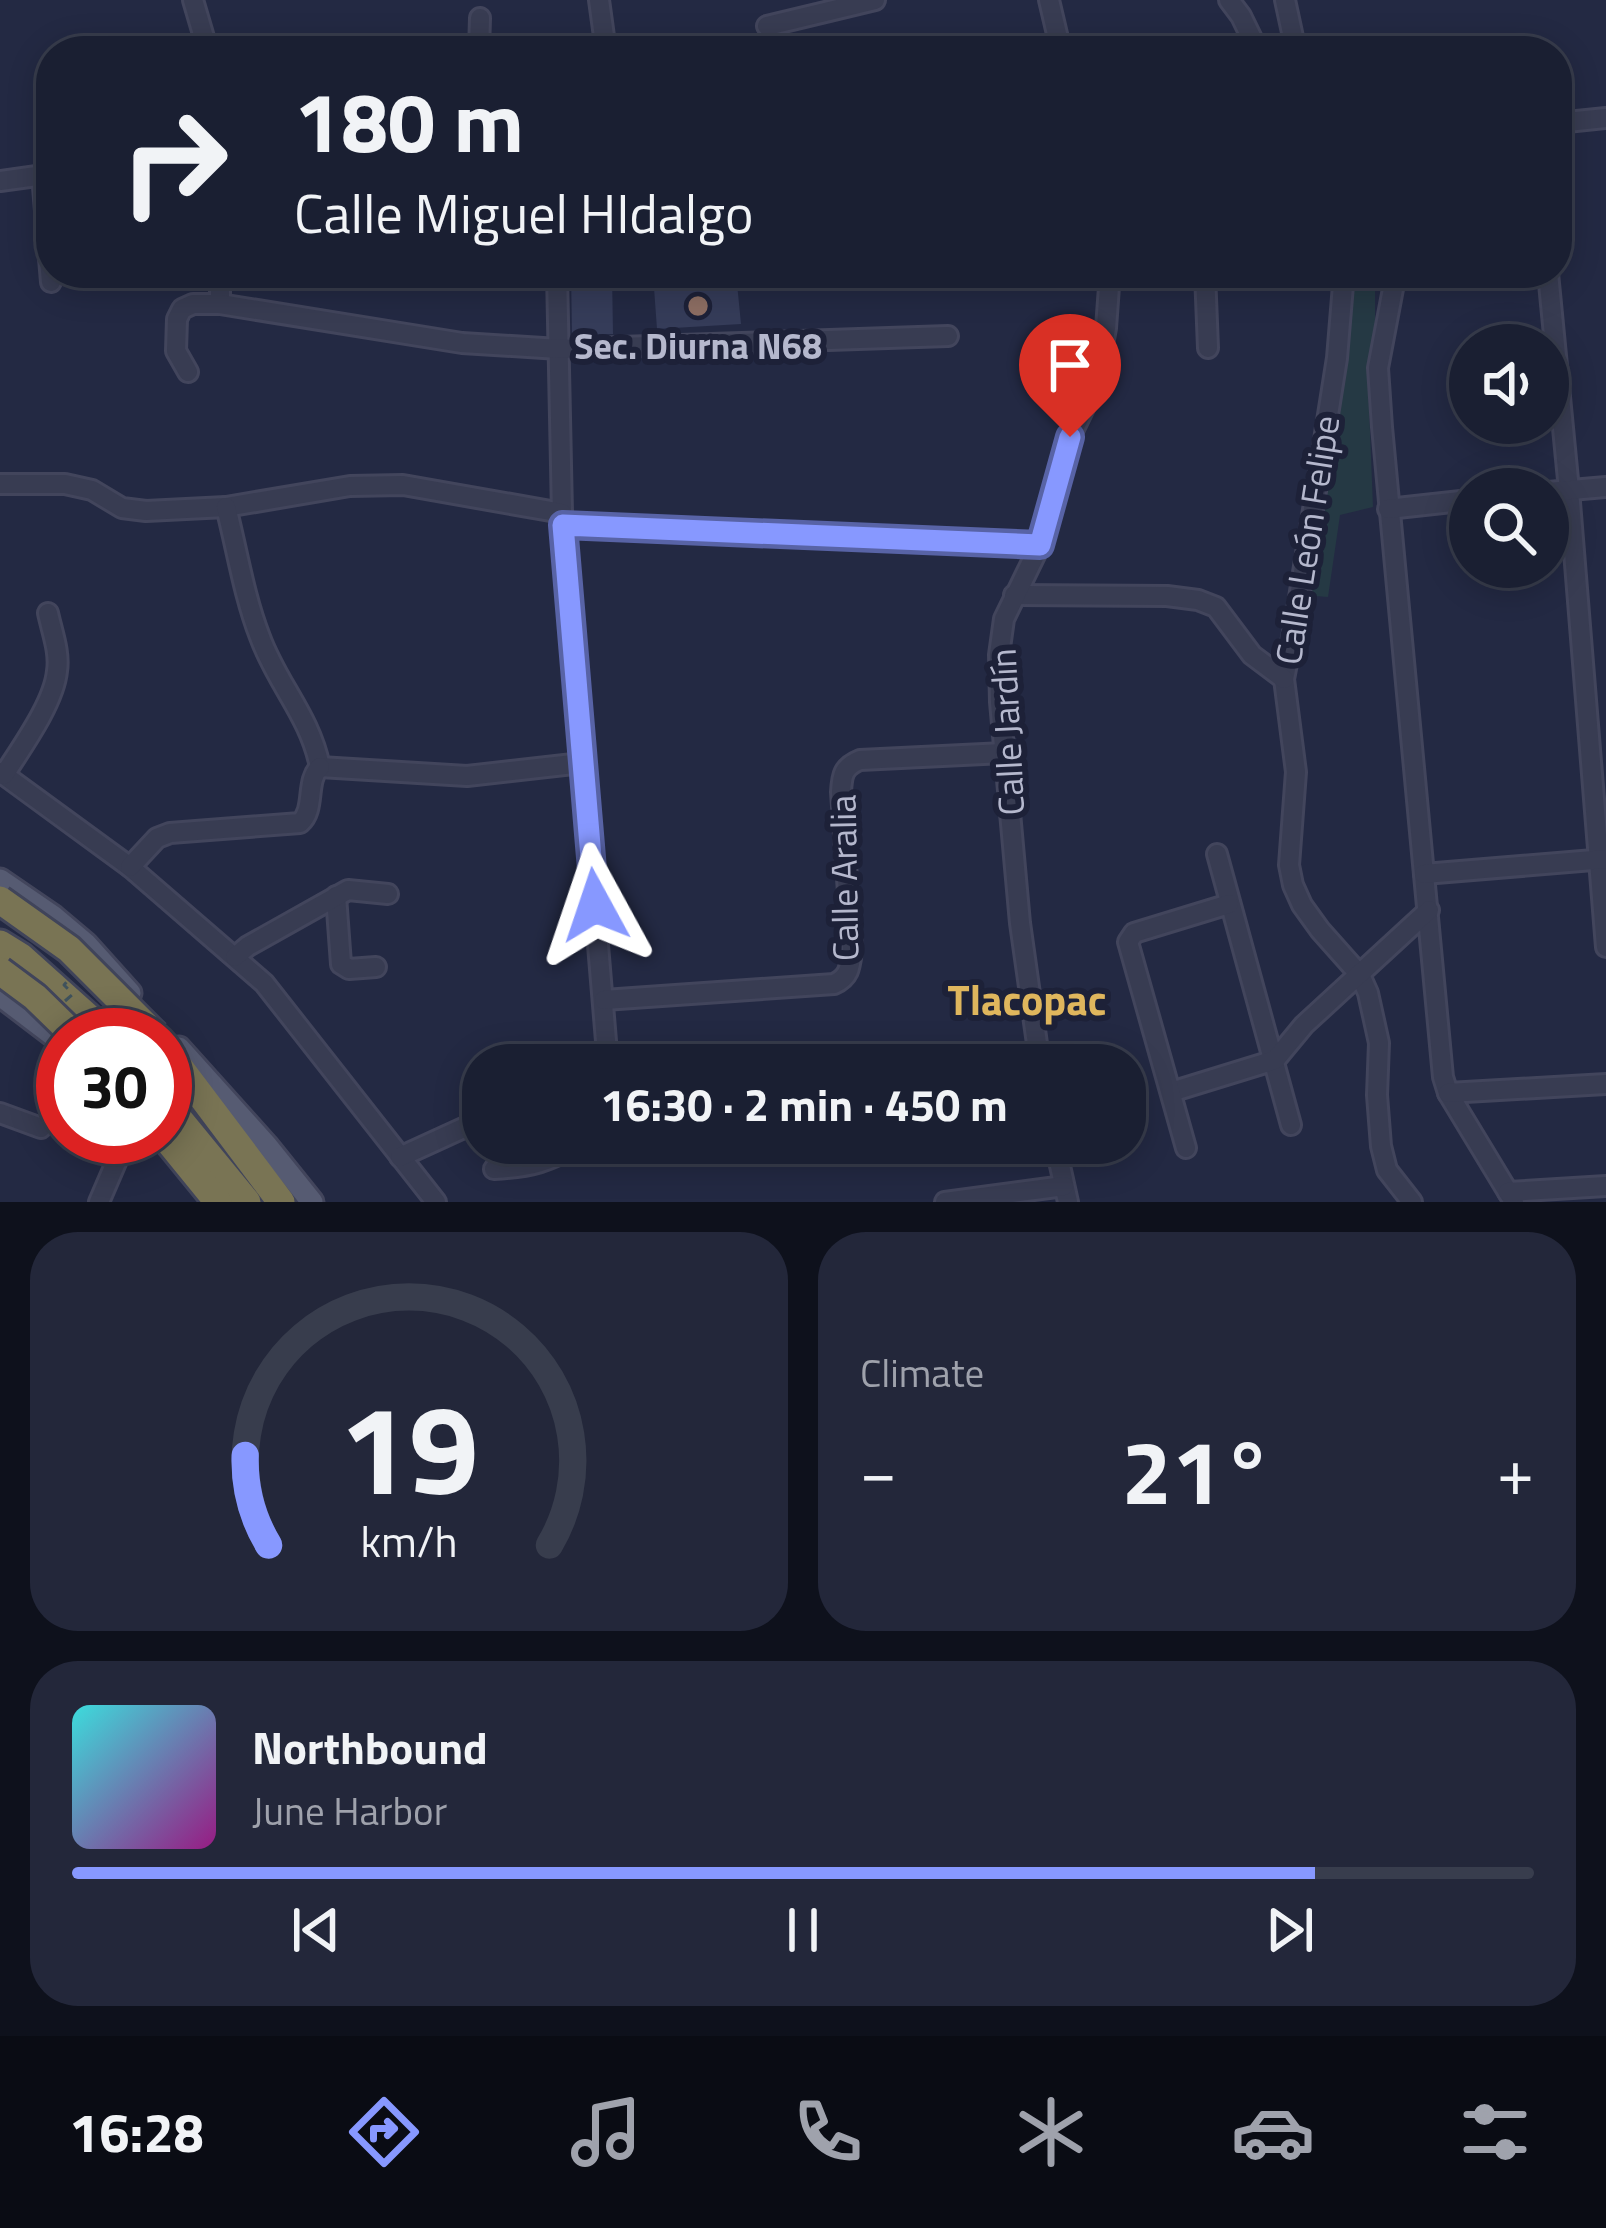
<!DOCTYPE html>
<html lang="en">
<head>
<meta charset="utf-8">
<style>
	:root { --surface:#1a1f32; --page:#23273a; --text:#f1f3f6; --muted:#9fa2ac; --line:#383d4d; --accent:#8798ff }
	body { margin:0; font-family:"Titillium Web",sans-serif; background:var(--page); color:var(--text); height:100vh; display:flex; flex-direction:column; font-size:45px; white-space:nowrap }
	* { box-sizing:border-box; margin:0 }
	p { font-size:39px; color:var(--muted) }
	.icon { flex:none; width:66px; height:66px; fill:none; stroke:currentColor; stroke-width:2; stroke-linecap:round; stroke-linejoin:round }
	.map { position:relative; height:1202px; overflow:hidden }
	.drawer { display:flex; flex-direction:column; gap:30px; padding:30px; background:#0e111c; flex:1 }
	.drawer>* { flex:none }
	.guide { position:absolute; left:36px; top:36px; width:1536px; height:252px; border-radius:48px; box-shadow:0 6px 30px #0003,0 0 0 3px var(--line); background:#1a1f32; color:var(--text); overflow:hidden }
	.fabs { position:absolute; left:1449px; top:324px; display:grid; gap:24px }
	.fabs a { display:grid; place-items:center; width:120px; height:120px; border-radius:50%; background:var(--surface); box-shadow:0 6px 30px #0003,0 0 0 3px var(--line); font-size:60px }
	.speed { position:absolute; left:36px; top:1008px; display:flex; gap:24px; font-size:60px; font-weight:700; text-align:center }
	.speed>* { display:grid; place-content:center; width:156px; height:156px; border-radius:50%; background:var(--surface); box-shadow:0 6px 30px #0003,0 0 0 3px var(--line); line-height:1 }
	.speed .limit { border:18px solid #d22; background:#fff; color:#111 }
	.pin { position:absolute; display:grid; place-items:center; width:102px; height:102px; color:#fff; margin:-123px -51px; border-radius:50% 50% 50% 0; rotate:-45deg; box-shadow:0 0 12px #0007 }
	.pin .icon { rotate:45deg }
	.me { position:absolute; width:132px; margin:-66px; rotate:355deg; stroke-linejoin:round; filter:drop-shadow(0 0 9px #0008) }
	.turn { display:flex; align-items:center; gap:42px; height:252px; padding:0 60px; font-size:54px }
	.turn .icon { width:156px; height:156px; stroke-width:2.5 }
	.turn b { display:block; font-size:84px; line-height:102px }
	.big { font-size:90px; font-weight:700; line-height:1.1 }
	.drawer .widget { flex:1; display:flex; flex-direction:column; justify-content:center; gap:18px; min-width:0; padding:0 42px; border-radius:48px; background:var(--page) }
	.drawer .dial { align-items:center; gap:0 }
	.dial svg { height:312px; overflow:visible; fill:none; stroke:var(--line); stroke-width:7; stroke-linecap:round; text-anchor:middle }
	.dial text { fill:var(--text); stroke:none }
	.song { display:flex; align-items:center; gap:36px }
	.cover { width:144px; height:144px; border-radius:18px; background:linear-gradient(135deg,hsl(180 70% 55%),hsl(310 70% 35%)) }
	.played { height:12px; border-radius:6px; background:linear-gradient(90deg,var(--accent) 85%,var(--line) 85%) }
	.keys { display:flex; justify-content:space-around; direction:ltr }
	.heat { display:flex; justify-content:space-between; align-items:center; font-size:66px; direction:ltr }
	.drawer .tiles { flex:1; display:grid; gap:30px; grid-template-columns:1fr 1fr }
	.widget:last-child { grid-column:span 2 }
	.trip { position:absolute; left:462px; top:1044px; width:684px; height:120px; border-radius:48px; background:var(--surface); box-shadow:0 6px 30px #0003,0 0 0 3px var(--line); font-weight:700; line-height:120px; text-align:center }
	.menu { display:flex; height:192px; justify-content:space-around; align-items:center; background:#0a0c14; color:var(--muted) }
	.menu .icon { width:84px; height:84px }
	.menu .on { color:var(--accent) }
	.menu b { font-size:54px; color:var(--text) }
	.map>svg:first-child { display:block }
</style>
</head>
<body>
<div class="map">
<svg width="1606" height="1202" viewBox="0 0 1606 1202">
	<rect width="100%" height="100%" fill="#232943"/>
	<polygon fill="#253944" points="1344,273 1375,273 1375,327 1368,380 1373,507 1340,515 1328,597 1302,595"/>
	<g fill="#353c59">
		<polygon points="571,273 612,273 613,334 572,335"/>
		<polygon points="692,273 736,273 741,324 657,329 654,288 692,285"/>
	</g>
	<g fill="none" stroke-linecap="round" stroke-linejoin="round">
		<defs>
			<g id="minor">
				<polyline points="193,0 208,51"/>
				<polyline points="599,0 606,51"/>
				<polyline points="1049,0 1061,51"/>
				<polyline points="1229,0 1241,16 1258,51"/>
				<polyline points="1285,0 1296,51"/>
				<polyline points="767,26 875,0"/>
				<polyline points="479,51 480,18"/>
				<polyline points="1557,123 1606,118"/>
				<polyline points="42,175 51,282"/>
				<polyline points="0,181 51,174"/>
				<polyline points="220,273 220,304"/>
				<polyline points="557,273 562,513 606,1041 603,1058 595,1065"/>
				<polyline points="1205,273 1208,348"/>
				<polyline points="1344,273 1337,358 1296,617 1284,679 1296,772 1289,865 1293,885 1302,905 1320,930 1360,975 1368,993 1379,1043 1377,1095 1381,1146 1387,1170 1412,1202"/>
				<polyline points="1396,273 1378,368 1382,427 1443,1077 1448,1093 1514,1202"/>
				<polyline points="1548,273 1569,490 1606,947"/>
				<polyline points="188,372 176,351 177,319 182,309 193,304 220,304 462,343 559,349 948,336"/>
				<polyline points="0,484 65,484 92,490 122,508 146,511 226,507 350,486 403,485 562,513"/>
				<polyline points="1548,492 1606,487"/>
				<path d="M226 507C237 550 244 596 260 637 277 684 310 716 320 767"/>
				<polyline points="1388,509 1470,500"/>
				<polyline points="563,525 1040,545"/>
				<polyline points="1014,595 1167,596 1198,600 1216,607 1252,655 1284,679"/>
				<polyline points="320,767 467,776 582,763"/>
				<polyline points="0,772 130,867 264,983 436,1202"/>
				<path d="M4 775C21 748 54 703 57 671 60 652 52 632 48 613"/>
				<polyline points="1217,854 1291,1125"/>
				<path d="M130 867 157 838 170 833 300 823C316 809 305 781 320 767"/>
				<polyline points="1424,874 1606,859"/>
				<polyline points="336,896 341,964 349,969 376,967"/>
				<polyline points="235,957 248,946 348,890 388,894"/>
				<path d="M604 1000 834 984C850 977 850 966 852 950L841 792C842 775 843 767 860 760L1004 753"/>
				<polyline points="1040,1065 1020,923 1000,702 999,655 1004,619 1040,545 1058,473 1070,437 1096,383 1106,328 1110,273"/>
				<polyline points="1171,1092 1275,1060 1304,1025 1429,910"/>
				<polyline points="1448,1093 1606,1084"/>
				<polyline points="0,1113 41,1128"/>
				<polyline points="1055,1143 1068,1202"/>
				<polyline points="1186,1148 1128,942 1134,933 1229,904"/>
				<polyline points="400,1157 483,1119"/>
				<path d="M494 1169C531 1167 549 1162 581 1143"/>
				<polyline points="1508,1192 1606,1186"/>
				<polyline points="99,1202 127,1137"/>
				<polyline points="945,1202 1064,1186"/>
			</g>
			<g id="major">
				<polyline points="0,880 54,917 86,944 130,993"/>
				<polyline points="0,995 63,1043"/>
				<polyline points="179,1048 267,1146 312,1202"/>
			</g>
			<g id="highway">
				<polyline points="0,944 21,957 108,1035"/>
				<polyline points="165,1048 281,1202"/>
				<polyline points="165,1102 247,1202"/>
				<polyline points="165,1137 218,1202"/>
			</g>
		</defs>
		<use href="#minor" stroke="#42455c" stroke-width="24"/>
		<use href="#major" stroke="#42455c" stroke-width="27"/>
		<use href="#highway" stroke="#40445a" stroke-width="33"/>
		<use href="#minor" stroke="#383c52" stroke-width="18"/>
		<use href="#major" stroke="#565b72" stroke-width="21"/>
		<use href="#highway" stroke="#797454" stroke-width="27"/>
		<defs>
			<g id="highway-bridge">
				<polyline points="0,900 69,949 155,1035"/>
				<polyline points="0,971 35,997 74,1035"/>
			</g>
		</defs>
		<use href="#highway-bridge" stroke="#40445a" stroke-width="33" stroke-linecap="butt"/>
		<polyline stroke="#3f525c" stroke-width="3" stroke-dasharray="9 9" stroke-linecap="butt" points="65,1001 73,994 64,985 70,978"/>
		<use href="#highway-bridge" stroke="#797454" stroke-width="27"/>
	</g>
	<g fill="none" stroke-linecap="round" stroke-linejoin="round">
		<defs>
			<polyline id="route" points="595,905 563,525 1040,545 1070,437"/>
		</defs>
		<use href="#route" stroke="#5863a6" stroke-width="30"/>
		<use href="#route" stroke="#8798ff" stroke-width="21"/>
	</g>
	<circle fill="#8d6e63" stroke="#1d2138" stroke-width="4.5" cx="698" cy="306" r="12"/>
	<g text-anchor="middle" stroke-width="12" stroke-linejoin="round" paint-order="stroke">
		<g font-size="36" font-weight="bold" fill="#b5b8cd" stroke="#1d2138">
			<text x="698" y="359">Sec. Diurna N68</text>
		</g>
		<g font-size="36" fill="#b5b8cd" stroke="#1d2138">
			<text transform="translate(1307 540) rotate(-81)" y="13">Calle León Felipe</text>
			<text transform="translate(1007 732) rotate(-93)" y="13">Calle Jardín</text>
			<text transform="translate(844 878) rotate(-91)" y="13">Calle Aralia</text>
		</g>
		<g font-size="42" font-weight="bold" fill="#dfb65d" stroke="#1d2138">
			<text x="1027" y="1015">Tlacopac</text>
		</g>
	</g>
</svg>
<div class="fabs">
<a><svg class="icon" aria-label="sound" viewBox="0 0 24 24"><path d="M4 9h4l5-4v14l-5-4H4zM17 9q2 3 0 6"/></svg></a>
<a><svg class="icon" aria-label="search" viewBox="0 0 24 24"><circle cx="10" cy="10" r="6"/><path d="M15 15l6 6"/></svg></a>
</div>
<div class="speed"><div class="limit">30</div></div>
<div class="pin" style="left:1070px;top:437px;background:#d93025"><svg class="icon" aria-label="arrive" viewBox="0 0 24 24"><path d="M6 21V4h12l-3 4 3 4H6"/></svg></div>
<svg class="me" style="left:595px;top:905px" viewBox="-20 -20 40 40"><path d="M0-17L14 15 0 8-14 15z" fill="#8798ff" stroke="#fff" stroke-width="4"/></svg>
<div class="trip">16:30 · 2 min · 450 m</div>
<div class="guide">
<div class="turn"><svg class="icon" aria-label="right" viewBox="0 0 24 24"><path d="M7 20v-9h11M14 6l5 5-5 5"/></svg><div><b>180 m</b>Calle Miguel HIdalgo</div></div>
</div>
</div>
<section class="drawer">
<div class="tiles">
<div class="widget dial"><svg viewBox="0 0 100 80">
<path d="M14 69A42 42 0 1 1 86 69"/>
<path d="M14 69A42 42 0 0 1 8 46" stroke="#8798ff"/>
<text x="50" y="56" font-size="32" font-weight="700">19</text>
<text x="50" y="72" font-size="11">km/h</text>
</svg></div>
<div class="widget"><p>Climate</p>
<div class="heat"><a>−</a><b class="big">21°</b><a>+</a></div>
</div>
<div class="widget">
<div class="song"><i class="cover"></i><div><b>Northbound</b><p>June Harbor</p></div></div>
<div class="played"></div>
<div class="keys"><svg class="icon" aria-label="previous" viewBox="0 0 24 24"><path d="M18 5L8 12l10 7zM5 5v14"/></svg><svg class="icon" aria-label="pause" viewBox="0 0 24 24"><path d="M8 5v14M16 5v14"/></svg><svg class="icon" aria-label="next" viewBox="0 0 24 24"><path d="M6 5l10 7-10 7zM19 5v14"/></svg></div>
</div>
</div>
</section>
<nav class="menu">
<b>16:28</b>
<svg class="icon on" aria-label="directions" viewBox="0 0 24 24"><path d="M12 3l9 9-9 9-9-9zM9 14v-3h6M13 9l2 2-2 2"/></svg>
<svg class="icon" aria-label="music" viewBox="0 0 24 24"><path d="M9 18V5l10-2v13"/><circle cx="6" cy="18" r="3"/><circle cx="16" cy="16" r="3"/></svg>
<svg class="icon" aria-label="phone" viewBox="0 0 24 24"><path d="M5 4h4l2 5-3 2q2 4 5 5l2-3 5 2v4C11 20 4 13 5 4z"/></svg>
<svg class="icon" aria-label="climate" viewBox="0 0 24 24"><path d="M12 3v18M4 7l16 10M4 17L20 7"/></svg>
<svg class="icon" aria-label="car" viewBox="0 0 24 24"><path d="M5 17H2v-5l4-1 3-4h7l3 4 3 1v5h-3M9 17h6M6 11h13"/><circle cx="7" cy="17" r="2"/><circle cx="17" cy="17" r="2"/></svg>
<svg class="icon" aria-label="filters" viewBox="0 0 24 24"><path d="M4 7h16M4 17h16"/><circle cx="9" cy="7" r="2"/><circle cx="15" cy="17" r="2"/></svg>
</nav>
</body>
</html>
